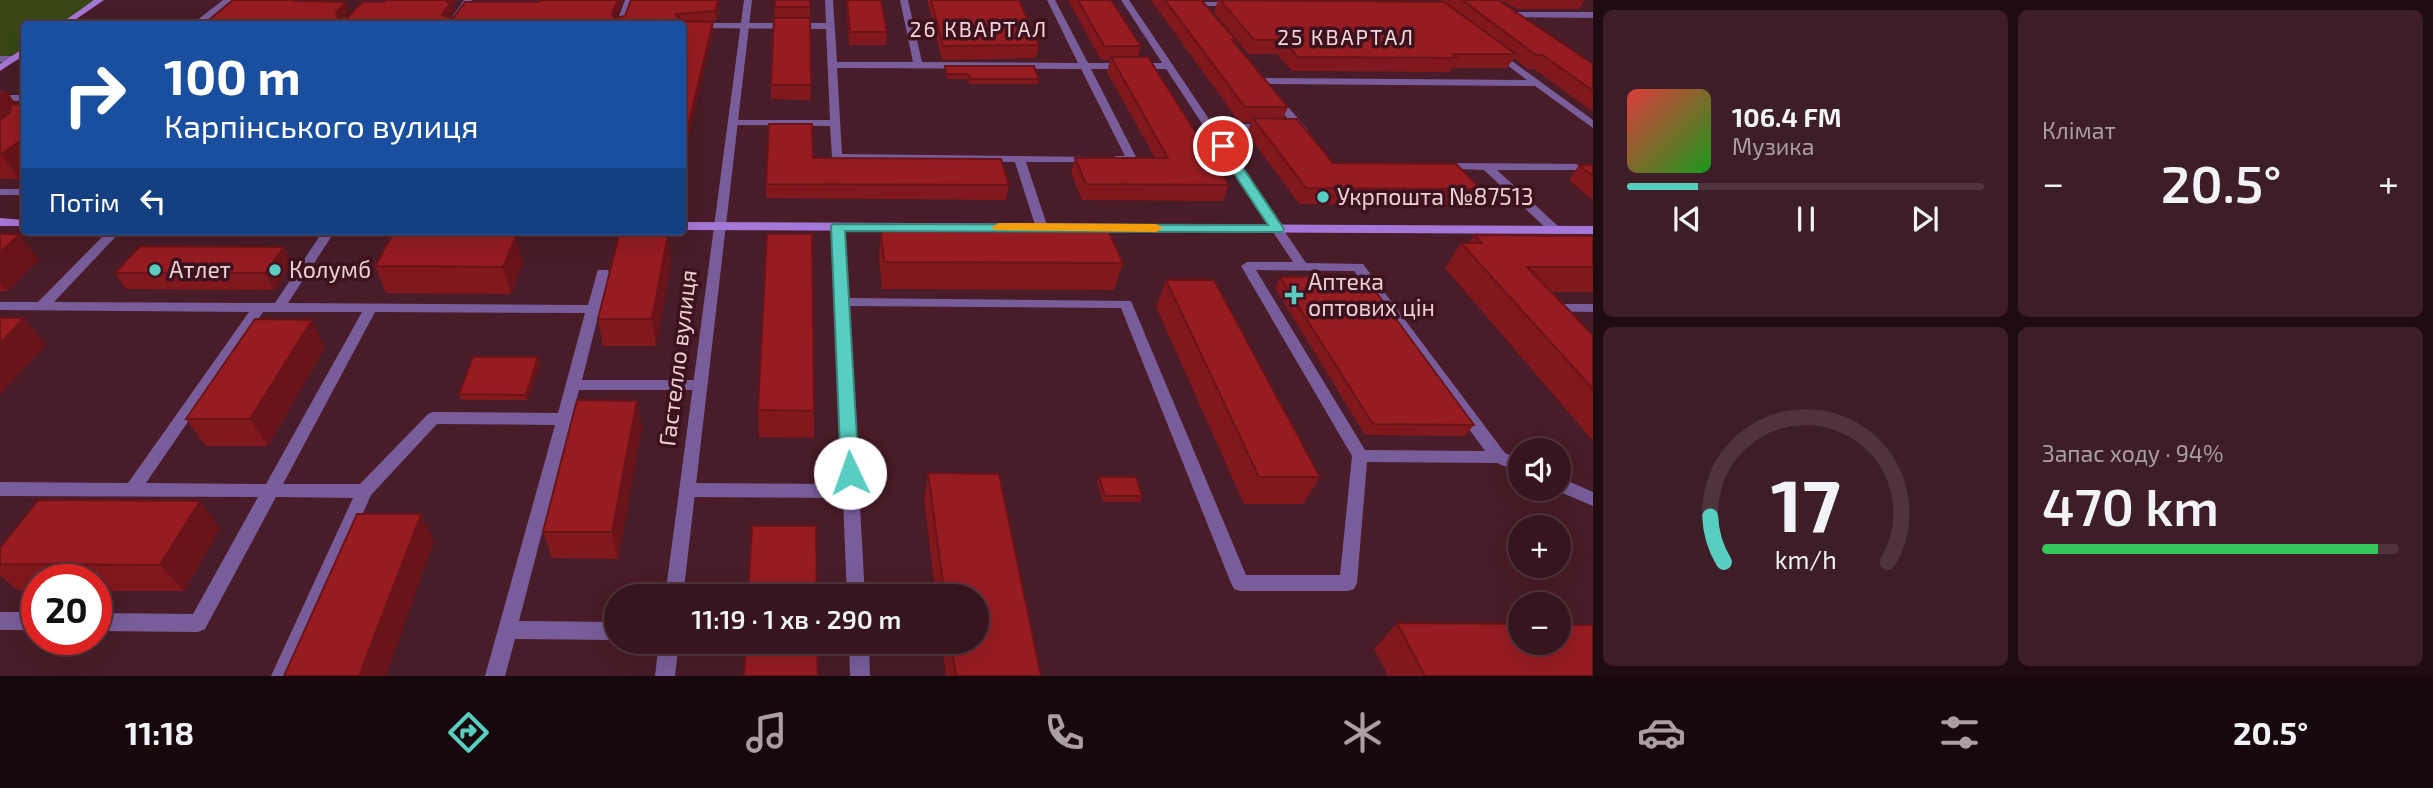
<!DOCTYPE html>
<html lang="uk">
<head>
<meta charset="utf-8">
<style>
	:root { --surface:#36151e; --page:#3d1e27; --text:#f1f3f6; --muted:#aa9fa4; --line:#50343c; --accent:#58cec0 }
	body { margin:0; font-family:"Exo 2",sans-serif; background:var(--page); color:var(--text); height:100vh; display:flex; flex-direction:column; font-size:26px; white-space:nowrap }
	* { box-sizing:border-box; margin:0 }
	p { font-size:23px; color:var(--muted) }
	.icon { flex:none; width:38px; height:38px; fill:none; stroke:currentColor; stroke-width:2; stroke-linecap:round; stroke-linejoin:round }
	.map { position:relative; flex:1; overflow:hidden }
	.details { display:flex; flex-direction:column; gap:10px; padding:10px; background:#1e0c10; width:840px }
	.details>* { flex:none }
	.hud { position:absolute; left:21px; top:21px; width:665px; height:214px; border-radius:7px; box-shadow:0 7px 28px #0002,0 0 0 2px var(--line); background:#1a4fa0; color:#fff; overflow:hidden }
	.controls { position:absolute; left:1508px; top:438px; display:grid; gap:14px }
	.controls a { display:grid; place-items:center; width:63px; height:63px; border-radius:50%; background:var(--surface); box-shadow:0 7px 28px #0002,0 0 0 2px var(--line); font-size:35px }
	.speed { position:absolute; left:21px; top:564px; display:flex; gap:14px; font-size:35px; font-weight:700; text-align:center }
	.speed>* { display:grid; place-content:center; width:91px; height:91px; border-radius:50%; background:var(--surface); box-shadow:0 7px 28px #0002,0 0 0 2px var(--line); line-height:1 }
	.speed .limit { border:10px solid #d22; background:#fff; color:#111 }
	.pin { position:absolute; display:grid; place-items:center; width:60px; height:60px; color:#fff; margin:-30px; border:4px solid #fff; border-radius:50%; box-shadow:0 2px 7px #0007 }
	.me { position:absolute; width:77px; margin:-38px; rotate:357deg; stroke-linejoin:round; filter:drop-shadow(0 0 5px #0008) }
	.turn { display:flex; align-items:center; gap:24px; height:147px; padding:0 28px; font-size:32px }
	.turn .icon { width:91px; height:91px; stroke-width:2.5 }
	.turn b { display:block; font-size:49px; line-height:60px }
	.then { display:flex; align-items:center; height:66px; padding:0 28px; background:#0003; gap:14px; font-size:26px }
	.big { font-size:52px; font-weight:600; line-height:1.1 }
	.details .card { flex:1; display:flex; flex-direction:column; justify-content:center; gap:10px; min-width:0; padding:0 24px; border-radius:10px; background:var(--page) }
	.details .dial { align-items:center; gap:0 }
	.dial svg { height:182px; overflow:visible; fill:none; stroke:var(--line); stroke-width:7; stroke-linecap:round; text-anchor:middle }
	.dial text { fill:var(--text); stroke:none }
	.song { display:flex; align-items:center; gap:21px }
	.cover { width:84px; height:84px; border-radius:10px; background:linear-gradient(135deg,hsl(0 70% 55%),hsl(120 70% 35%)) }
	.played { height:7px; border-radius:4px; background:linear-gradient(90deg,var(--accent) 20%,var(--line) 20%) }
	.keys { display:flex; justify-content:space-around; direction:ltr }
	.heat { display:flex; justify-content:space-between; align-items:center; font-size:38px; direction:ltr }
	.charge { height:10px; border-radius:5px; background:linear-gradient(90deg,#34c759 94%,var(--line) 0) }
	.details .tiles { flex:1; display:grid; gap:10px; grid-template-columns:repeat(2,1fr) }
	.trip { position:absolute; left:604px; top:584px; width:385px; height:70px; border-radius:35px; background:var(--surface); box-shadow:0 7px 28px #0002,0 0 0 2px var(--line); font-weight:600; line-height:70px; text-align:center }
	.menu { display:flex; height:112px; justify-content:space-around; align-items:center; background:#16080c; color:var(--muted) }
	.menu .icon { width:49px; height:49px }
	.menu .on { color:var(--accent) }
	.menu b { font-size:32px; color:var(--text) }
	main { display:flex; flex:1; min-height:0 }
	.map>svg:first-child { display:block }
</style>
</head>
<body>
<main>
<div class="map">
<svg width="1593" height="676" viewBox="0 0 1593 676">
	<rect width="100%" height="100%" fill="#481c28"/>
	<polygon fill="#384715" points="0,0 100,0 64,24 24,24 24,51 0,68"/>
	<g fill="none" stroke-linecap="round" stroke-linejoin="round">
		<g fill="#795d9a" fill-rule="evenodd">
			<polygon points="223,0 232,0 203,24 62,23 66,20 196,21"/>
			<polygon points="464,0 472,0 455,24 447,24"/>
			<polygon points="625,0 633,0 624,24 616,24"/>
			<path d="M825 0H833L837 62H913L900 0H908L922 62 1078 63 1047 0H1055L1088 63H1169L1174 66 1169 69H1091L1137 159C1132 164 1116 164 1111 159L1116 156H1125L1081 69 837 68 842 154 1096 157V161L1092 162H1026L1048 228 1042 232 1036 228 1015 162 837 160 832 157 830 126 728 125V121L732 120H830L826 29 682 28V24L679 23H826Z"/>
			<polygon points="1196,2 1234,2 1238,4 1234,6 1196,6"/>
			<polygon points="1516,12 1593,12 1593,18 1513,17 1513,13"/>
			<polygon points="1497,50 1593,120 1593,128 1535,86 1263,84 1258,81 1263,78 1527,80 1494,55 1494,51"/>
			<polygon points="0,56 14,56 19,59 14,62 0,62"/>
			<polygon points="1271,94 1277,94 1308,130 1308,134 1300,134 1271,98"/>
			<rect x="0" y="95" width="24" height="6"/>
			<polygon points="1210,124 1268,124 1273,127 1268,130 1206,129 1206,125"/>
			<polygon points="1441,163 1593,164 1593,170 1497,170 1559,227 1561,230 1559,233 1551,233 1484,170 1437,168 1435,166"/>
			<rect x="0" y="189" width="24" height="6"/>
			<path d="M838 222 844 226 848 298 1131 301 1246 575H1340L1352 456 1241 266 1247 262H1293L1271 229 1273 226H1281L1306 263 1363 264 1505 453 1521 460V473L1497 463 1367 462 1357 583 1354 589 1348 591H1240L1234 589 1231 583 1121 308 849 306 865 597H847L843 498 687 497 681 495 679 490 681 485 687 483 842 484 832 226ZM1256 270 1354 271 1485 451 1365 450Z"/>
			<path d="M108 231H121L54 302 275 303 323 231H335L288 303 588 305 597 273 598 270H608L609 273 582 380H700L705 381 707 385 705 389 700 390H579L519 621 616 622V640L515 639 505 676H485L555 425 437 424 371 495 291 676H271L353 498 276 497 205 629 198 632 96 631V613L193 614 258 497 0 496V482L128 483 249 312 0 310V302H38ZM263 312H362L266 484 146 483ZM375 312 585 313 558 413 433 412 428 414 360 484H283Z"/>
			<polygon points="1550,304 1593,304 1593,312 1545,311 1543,308"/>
			<polygon points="1559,477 1593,492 1593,506 1553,489 1559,488"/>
			<rect x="0" y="612" width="37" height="18"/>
			<polygon points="849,642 869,642 870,676 850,676"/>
		</g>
		<g fill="#795d9a" fill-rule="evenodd">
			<polygon points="744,0 752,0 683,597 665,597"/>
			<polygon points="1121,0 1129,0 1283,229 1281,232 1273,232"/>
			<polygon points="659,642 679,642 675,676 655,676"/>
		</g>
		<g fill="#a577d8" fill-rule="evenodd">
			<polygon points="94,0 104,0 69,24 60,24"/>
			<polygon points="24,48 24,55 0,71 0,64"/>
			<polygon points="0,218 24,220 24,226 0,226"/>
			<polygon points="682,222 1593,226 1593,234 682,230"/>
		</g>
	</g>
	<g fill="#81181d">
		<polygon points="541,0 623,0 616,17 625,16 631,0 720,0 716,20 694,22 713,31 682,166 682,24 204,24 307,1 346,2 349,11 344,17 452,7 453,11 449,17 453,18 539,2"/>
		<polygon points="775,0 810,0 811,100 771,99 771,85"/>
		<polygon points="846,0 881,0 887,32 886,45 849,45"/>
		<polygon points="928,0 1019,0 1039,45 1036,58 942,60 928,4"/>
		<polygon points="1068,0 1111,0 1141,46 1138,57 1229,185 1223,201 1082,200 1071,173 1075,158 1155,158 1107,72 1110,60 1101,60"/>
		<polygon points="1151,0 1201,0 1236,40 1235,44 1288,107 1283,118 1333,163 1481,189 1472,205 1299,204 1247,133 1251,122 1239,122"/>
		<polygon points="1218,0 1442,2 1439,0 1585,0 1579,9 1517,9 1503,1 1502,3 1593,64 1593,112 1534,69 1528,69 1514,58 1507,68 1452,68 1450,72 1292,71 1277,54 1248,54 1214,12"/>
		<polygon points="945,66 1039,79 1038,84 969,84 968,79 947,79 945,71"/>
		<polygon points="0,90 16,105 24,105 24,175 19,179 0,179"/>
		<polygon points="813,158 1009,185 1006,200 766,198 766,184"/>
		<polygon points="1579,165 1593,165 1593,201 1569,180"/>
		<polygon points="881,231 1123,263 1114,290 882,289 879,257"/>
		<polygon points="0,234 39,260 7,291 0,291"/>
		<polygon points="1474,235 1593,236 1593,292 1552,292 1593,335 1593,441 1445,268 1461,243 1469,243"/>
		<polygon points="284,247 292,263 274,290 126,289 115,273"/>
		<polygon points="671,262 656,346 603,346 598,319"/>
		<polygon points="523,263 511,294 386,293 375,266"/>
		<polygon points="1280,277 1474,425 1465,436 1365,435 1275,288"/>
		<polygon points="1166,280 1320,477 1303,504 1244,504 1156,307"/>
		<polygon points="325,347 268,446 206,446 186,419"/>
		<polygon points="540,363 528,400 461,400 459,394"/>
		<polygon points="637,401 642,428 618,559 552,558 543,532"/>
		<polygon points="758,410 814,411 814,438 759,437"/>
		<polygon points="928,473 1041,676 946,676 942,642 976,642 976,597 936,597 924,500"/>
		<polygon points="1099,477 1142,496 1140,502 1103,502 1097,482"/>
		<polygon points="220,528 184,591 96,591 96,579 37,579 37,590 17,590 0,575 0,548"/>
		<polygon points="1397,623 1593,676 1388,676 1374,649"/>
	</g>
	<g fill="#691418">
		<polygon points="448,0 457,0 452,7 453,11 444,24 442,15"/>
		<polygon points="618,0 623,0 614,23 612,14"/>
		<polygon points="718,0 720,0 716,20 715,11"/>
		<polygon points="346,2 349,11 339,22 336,13"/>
		<polygon points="713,22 713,31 682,166 682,151"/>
		<polygon points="6,90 22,113 0,141 0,94"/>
		<polygon points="24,138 24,175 19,179 1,155"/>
		<polygon points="20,234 39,260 7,291 0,282 0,252"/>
		<polygon points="668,235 671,262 656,346 652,319"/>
		<polygon points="516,236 523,263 511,294 503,267"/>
		<polygon points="284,247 292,263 274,290 265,273"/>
		<polygon points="24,318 46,345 0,395 0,343"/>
		<polygon points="312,320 325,347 268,446 250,419"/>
		<polygon points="538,357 540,363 528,400 526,395"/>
		<polygon points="637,401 642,428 618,559 612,532"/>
		<polygon points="200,501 220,528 184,591 160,565"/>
		<polygon points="421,514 434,541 386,676 359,676"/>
	</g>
	<g fill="#961c22" stroke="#691418" stroke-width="2">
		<polygon points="233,0 296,0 294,1 346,2 336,13 338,18 348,17 362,2 384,2 386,0 448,0 447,2 451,2 442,15 453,18 465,2 539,2 541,0 618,0 612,14 615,18 625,16 631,0 718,0 715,11 676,14 681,21 713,22 682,151 682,24 204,24"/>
		<rect x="775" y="0" width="35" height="7"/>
		<polygon points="847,0 881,0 887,32 850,32"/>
		<polygon points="931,0 1019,0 1039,45 943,46"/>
		<polygon points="1078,0 1111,0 1141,46 1104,46"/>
		<polygon points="1165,0 1201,0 1236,40 1232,40 1288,107 1245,107"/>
		<polygon points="1220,0 1444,2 1516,54 1453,54 1457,58 1298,57 1282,40 1254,40"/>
		<polygon points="1462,0 1498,0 1593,64 1593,91 1543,55 1536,55"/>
		<polygon points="774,18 810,18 811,85 771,85"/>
		<polygon points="1111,57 1148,57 1229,185 1086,184 1075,158 1168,158"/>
		<polygon points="945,66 1034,66 1039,79 970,79 968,74 947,74"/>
		<polygon points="11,104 24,105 24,138 0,155 0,121 10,112"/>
		<polygon points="1253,118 1297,119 1333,163 1456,164 1481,189 1306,188"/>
		<polygon points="769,124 812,124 813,158 1001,159 1009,185 766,184"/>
		<polygon points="1579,165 1593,165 1593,176"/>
		<polygon points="881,231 1109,232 1123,263 884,262"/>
		<polygon points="0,234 20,234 0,252"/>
		<polygon points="767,234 812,234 814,411 758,410"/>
		<polygon points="619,235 668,235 652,319 598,319"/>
		<polygon points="1474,235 1593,236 1593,267 1527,267 1593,335 1593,389 1461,243 1482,243"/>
		<polygon points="392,236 516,236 503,267 375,266"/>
		<polygon points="140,246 284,247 265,273 115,273"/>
		<polygon points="1280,277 1365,277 1474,425 1373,424"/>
		<polygon points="1166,280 1214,280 1320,477 1259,477"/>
		<polygon points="0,318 24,318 0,343"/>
		<polygon points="255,319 312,320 250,419 186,419"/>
		<polygon points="473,357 538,357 526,395 459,394"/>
		<polygon points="577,400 637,401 612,532 543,532"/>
		<polygon points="928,473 999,474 1041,676 956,676 951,642 976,642 976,597 945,597"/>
		<polygon points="1099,477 1136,477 1142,496 1105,496"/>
		<polygon points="38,500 200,501 160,565 0,564 0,548"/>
		<polygon points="357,514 421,514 359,676 284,676"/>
		<polygon points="752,526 816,526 817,597 748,597"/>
		<polygon points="1397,623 1521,624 1521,642 1559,642 1559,625 1593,625 1593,676 1425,676"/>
		<polygon points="746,642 817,642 818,676 744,676"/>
	</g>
	<polygon fill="#58cec0" stroke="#39867d" stroke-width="2" points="1223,143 1227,144 1284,229 1282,232 845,231 859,473 857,478 850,480 844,478 841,473 831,226 833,224 1268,225 1216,146"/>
	<polygon fill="#f59e0b" points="999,223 1156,224 1163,228 1156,232 994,230 992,227"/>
	<g fill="#58cec0" stroke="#3c121f" stroke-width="2.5">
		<circle cx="1323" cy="197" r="7"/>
		<circle cx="155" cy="270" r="7"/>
		<circle cx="275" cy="270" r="7"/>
		<path d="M1290.5 284.5h7v7h7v7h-7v7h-7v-7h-7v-7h7z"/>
	</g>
	<g text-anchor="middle" stroke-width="7" stroke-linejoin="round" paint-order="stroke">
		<g font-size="21" letter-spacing="2" fill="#f8d5dc" stroke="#3c121f">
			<text x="979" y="37">26 КВАРТАЛ</text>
			<text x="1346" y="45">25 КВАРТАЛ</text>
		</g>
		<g font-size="23" fill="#eccfd4" stroke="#3c121f" text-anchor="start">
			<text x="1337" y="205">Укрпошта №87513</text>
			<text x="169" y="278">Атлет</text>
			<text x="289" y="278">Колумб</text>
			<text x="1308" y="290">Аптека<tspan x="1308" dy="26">оптових цін</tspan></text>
		</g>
		<g font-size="23" fill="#eccfd4" stroke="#3c121f">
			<text transform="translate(678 358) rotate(-83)" y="8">Гастелло вулиця</text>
		</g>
	</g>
</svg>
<div class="controls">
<a><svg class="icon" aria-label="sound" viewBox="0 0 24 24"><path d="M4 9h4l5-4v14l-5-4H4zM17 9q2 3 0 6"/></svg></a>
<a>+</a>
<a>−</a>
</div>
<div class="speed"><div class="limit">20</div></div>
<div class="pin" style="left:1223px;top:146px;background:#d93025"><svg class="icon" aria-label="arrive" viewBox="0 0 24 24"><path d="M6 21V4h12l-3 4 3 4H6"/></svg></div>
<svg class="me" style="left:850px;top:473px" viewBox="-20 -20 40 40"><circle r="19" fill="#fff"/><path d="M0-13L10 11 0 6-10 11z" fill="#58cec0"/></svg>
<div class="trip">11:19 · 1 хв · 290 m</div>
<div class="hud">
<div class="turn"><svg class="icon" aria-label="right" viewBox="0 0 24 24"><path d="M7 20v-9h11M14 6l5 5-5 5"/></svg><div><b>100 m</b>Карпінського вулиця</div></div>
<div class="then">Потім<svg class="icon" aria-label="left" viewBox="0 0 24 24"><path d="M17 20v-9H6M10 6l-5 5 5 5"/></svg></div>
</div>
</div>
<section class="details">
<div class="tiles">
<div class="card">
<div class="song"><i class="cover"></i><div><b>106.4 FM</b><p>Музика</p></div></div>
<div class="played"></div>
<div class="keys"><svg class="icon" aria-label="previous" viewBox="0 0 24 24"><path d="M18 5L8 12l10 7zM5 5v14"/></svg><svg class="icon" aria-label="pause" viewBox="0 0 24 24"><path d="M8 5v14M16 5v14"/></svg><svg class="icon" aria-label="next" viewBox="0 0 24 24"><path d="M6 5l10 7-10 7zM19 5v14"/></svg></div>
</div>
<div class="card"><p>Клімат</p>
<div class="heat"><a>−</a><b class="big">20.5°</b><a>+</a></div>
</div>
<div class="card dial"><svg viewBox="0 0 100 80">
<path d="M14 69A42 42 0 1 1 86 69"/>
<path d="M14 69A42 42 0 0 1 8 49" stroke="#58cec0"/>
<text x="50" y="56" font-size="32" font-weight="700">17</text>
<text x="50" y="72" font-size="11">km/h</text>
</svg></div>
<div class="card"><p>Запас ходу · 94%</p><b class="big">470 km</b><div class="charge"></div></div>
</div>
</section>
</main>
<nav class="menu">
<b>11:18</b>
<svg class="icon on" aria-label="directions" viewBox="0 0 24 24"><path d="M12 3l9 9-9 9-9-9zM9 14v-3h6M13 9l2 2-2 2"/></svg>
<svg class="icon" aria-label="music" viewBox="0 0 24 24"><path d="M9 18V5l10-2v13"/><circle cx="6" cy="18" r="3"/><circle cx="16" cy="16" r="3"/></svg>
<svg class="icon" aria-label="phone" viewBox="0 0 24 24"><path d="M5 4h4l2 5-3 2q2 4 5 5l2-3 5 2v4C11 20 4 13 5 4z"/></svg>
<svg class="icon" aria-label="climate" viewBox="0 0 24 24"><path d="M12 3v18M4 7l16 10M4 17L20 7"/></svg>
<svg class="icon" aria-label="car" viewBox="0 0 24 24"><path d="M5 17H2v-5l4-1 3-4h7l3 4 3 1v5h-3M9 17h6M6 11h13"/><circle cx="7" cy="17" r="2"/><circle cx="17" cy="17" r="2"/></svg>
<svg class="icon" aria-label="filters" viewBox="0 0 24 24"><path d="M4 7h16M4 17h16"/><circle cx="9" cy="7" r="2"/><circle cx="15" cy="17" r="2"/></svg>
<b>20.5°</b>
</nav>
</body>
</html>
